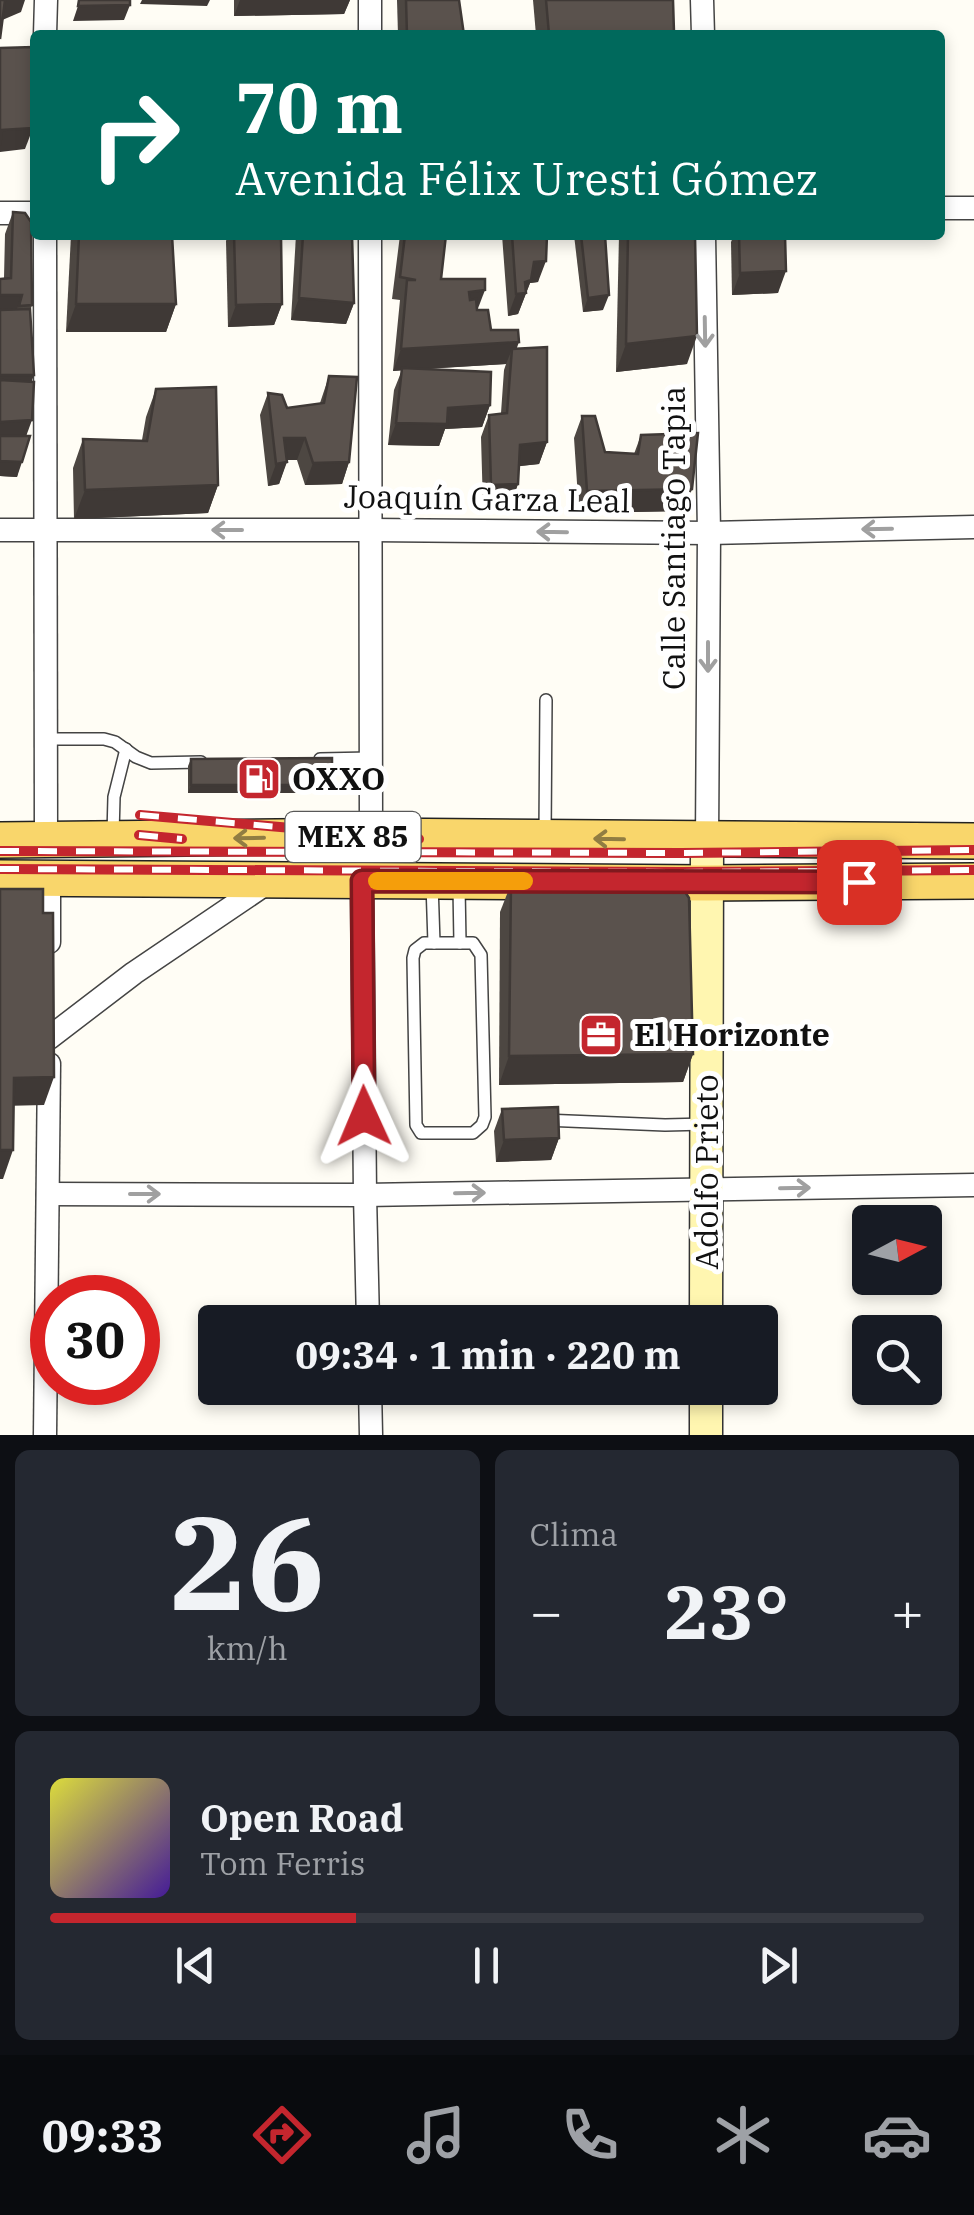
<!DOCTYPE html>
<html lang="es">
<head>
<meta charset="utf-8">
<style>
	:root { --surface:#171b24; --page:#242831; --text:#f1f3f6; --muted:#9ea1a6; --line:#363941; --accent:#c4262e }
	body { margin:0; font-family:"IBM Plex Serif",serif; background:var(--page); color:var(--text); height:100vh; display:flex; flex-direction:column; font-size:38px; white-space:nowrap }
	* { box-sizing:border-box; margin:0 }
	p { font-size:32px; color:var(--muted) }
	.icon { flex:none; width:55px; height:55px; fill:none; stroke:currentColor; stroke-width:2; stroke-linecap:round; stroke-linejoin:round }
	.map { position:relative; height:1435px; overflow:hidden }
	.side { display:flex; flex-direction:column; gap:15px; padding:15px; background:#0d0f14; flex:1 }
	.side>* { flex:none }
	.hud { position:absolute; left:30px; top:30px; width:915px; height:210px; border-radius:10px; box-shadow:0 5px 15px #0003; background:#00695c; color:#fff; overflow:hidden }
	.needle { width:65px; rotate:83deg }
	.buttons { position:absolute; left:852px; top:1205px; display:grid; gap:20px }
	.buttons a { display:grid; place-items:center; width:90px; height:90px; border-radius:10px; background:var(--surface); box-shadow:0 5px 15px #0003; font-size:50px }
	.speed { position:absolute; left:30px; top:1275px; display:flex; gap:20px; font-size:50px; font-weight:700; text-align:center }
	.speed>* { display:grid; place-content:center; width:130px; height:130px; border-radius:50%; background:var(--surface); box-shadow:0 5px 15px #0003; line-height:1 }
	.speed .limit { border:15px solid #d22; background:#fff; color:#111 }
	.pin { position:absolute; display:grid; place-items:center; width:85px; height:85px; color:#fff; margin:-42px; border-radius:20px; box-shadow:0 5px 15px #0006 }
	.me { position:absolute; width:110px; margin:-55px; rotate:359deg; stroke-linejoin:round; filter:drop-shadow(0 0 8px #0008) }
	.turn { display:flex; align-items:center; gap:35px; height:210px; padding:0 40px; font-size:45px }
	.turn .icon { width:130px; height:130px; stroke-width:2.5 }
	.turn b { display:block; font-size:70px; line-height:85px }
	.big { font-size:75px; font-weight:800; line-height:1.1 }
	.side .widget { flex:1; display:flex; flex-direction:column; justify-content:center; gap:15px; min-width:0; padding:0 35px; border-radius:15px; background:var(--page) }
	.side .dial { align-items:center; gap:0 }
	.dial b { font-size:130px; line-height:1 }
	.song { display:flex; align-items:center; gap:30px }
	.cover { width:120px; height:120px; border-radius:15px; background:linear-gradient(135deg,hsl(60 70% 55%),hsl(260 70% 35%)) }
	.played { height:10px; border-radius:5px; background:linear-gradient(90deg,var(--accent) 35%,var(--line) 35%) }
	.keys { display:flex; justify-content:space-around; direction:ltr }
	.heat { display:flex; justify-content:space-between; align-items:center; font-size:55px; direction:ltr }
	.side .tiles { flex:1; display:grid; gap:15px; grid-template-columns:1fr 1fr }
	.widget:last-child { grid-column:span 2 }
	.trip { position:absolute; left:198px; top:1305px; width:580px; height:100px; border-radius:10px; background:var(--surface); box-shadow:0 5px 15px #0003; font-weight:800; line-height:100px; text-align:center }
	.tab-bar { display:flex; height:160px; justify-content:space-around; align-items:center; background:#090b0e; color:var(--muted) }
	.tab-bar .icon { width:70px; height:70px }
	.tab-bar .current { color:var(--accent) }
	.tab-bar b { font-size:45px; color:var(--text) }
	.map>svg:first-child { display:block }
</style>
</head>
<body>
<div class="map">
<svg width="974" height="1435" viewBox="0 0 974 1435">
	<rect width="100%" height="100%" fill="#fffdf5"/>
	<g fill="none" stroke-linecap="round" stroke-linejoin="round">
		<defs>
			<g id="lane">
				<polyline points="45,739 104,739 115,742 136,757 151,763 201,762"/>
				<polyline points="320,759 370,758"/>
				<polyline points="113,834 114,797 126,749"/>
				<polyline points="545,835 546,700"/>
				<polyline points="432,884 434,943"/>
				<polyline points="459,887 460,943"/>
				<polygon points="424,943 473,943 481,955 485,1117 482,1125 473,1133 421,1133 416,1125 413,958 415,950"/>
				<polyline points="544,1120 665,1125 706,1124"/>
			</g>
			<g id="street">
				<polyline points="702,0 703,35"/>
				<polyline points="45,35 46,0"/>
				<polyline points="370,35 370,0"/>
				<polyline points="940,208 974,208"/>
				<polyline points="0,213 35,213"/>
				<polyline points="45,235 46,839"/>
				<polyline points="370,235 371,836"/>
				<polyline points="704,235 709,533 707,841"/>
				<polyline points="0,530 371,530 709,533 974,527"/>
				<polyline points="49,878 49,942"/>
				<polyline points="362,881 365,1195 368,1322"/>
				<polyline points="49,1038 134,973 270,881"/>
				<polyline points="48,1194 365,1195 974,1185"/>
				<polyline points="370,1388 371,1435"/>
				<polyline points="45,1435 49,1064"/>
			</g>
			<g id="secondary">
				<polyline points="706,1322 707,841"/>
				<polyline points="706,1435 706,1388"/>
			</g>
			<g id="primary">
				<polyline points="0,840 371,836 974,841"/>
				<polyline points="0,878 706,883 974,881"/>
			</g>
		</defs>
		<use href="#lane" stroke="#444" stroke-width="14"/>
		<use href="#street" stroke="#444" stroke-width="25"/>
		<use href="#secondary" stroke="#333" stroke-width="35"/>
		<use href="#primary" stroke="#222" stroke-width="38"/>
		<use href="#lane" stroke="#fff" stroke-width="11"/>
		<use href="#street" stroke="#fff" stroke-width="22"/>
		<use href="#secondary" stroke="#fff6b0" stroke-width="32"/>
		<use href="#primary" stroke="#f9d66b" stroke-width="35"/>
		<defs>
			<g id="rail">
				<polyline points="140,815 419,839"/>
				<polyline points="139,835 182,839"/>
				<polyline points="0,851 681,853 974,850"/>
				<polyline points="0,869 681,872 974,870"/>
			</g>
		</defs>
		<use href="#rail" stroke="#c4262e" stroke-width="10"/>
		<use href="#rail" stroke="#fff" stroke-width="6" stroke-dasharray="19" stroke-linecap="butt"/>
	</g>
	<g fill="#4d4742">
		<polygon points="234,0 350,0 344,14 234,16"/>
		<polygon points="397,0 459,0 464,35 398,35"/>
		<polygon points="533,0 673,0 674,32 673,35 536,35"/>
		<polygon points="13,212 32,305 30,311 32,382 26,436 17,477 0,476 0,279 4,278 5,234"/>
		<polygon points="71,235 172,235 176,304 166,332 66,332"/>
		<polygon points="228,235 281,235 282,304 274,325 228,327 226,241"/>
		<polygon points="296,235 352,235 354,303 346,324 291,320"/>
		<polygon points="400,235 446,235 441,279 478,310 491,330 517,348 547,442 539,464 519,466 518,484 510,506 483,507 481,437 489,415 501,413 504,370 506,364 421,369 490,405 482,427 445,429 439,446 388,445 394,390 402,370 393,371 400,300 392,299"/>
		<polygon points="502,235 547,235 538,282 530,283 518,314 508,316"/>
		<polygon points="574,235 605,235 603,310 583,312"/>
		<polygon points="619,235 695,235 687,364 616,372"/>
		<polygon points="734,235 785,235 778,293 732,295 731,242"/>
		<polygon points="329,376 349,462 342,484 305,485 297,460 287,460 279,484 268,486 260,415 268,393 287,408 320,403"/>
		<polygon points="156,389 218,485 208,513 74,519 73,468 83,439 142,440 146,417"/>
		<polygon points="582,416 605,452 634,454 641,435 692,489 684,511 579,513 574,438"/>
		<polygon points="191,759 329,793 188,793 188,766"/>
		<polygon points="511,884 693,1054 683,1082 499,1085 500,912"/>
		<polygon points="502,1109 559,1138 551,1160 496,1162 494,1131"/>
	</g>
	<g fill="#3f3936">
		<polygon points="4,0 25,0 21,12 0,21"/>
		<polygon points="142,0 210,0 207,6 140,4"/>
		<polygon points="240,0 350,0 344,14 234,16"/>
		<polygon points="130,5 124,20 73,21 78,6"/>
		<polygon points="674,32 673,35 548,35 549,34"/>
		<polygon points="33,128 25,149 0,152 0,137 2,130"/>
		<polygon points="546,261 538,282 530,283 518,314 508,316 516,294 534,262"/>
		<polygon points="786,271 778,293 732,295 740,273"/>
		<polygon points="485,290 477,311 461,313 469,292"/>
		<polygon points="0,295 22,295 14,317 0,317"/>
		<polygon points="609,295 603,310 583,312 588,298"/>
		<polygon points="299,298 354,303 346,324 291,320"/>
		<polygon points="76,304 176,304 166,332 66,332"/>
		<polygon points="282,304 274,325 228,327 236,305"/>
		<polygon points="697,336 687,364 616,372 626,344"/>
		<polygon points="519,342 511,364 512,349 506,364 393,371 401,349"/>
		<polygon points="0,375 34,375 26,397 0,397"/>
		<polygon points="490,405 482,427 445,429 439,446 388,445 396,423 448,408"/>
		<polygon points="32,420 24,442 0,443 0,422"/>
		<polygon points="284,438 305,438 297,460 277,460"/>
		<polygon points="547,442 539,464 512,467 520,445"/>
		<polygon points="0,461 22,462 17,477 0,476"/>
		<polygon points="287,462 279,484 268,486 276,464"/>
		<polygon points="349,462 342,484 305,485 313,463"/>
		<polygon points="518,484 510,506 483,507 491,485"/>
		<polygon points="218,485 208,513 74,519 85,490"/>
		<polygon points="692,489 684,511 579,513 587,491"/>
		<polygon points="191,785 332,785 329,793 188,793"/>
		<polygon points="693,1054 683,1082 499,1085 509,1056"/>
		<polygon points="54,1077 44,1105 3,1106 14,1078"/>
		<polygon points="559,1138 551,1160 496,1162 504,1140"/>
		<polygon points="0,1150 13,1150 3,1179 0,1179"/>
	</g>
	<g fill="#5a524d" stroke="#3f3936" stroke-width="2.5">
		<polygon points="0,0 5,0 0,39"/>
		<polygon points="79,0 130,0 130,5 78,6"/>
		<polygon points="406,0 459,0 464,35 407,35"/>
		<polygon points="546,0 673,0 674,32 549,34"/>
		<polygon points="348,32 348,35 322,35"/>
		<polygon points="33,47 33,128 2,130 0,145 0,48"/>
		<polygon points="13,212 25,213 31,222 32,305 19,306 22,295 0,295 0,279 11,278"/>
		<polygon points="79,235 172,235 176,304 76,304"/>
		<polygon points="234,235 281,235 282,304 236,305"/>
		<polygon points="303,235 352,235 354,303 299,298"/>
		<polygon points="405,235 446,235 441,279 485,279 485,290 469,292 470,300 476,299 477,310 488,310 491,330 518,330 519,342 401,349 407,280 416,280 400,277"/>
		<polygon points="512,235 547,235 546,261 534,262 531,280 525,282 526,293 516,294"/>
		<polygon points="581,235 605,235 609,295 588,298"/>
		<polygon points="628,235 695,235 697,336 626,344"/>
		<polygon points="739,235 785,235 786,271 740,273"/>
		<polygon points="30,309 34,375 0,375 0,310"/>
		<polygon points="547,347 547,442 520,445 518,484 491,485 489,415 507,413 512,349"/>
		<polygon points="402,368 491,372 490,405 448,408 447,424 396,423"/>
		<polygon points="329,376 357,377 349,462 313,463 305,438 284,438 287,462 276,464 268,393 282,395 287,408 324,403"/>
		<polygon points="0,380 34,382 32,420 0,422"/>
		<polygon points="216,387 218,485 85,490 83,439 147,441 156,389"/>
		<polygon points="582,416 595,416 605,452 638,454 641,435 698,433 692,489 587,491"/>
		<polygon points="0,436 30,436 22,462 0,461"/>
		<polygon points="332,758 332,785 191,785 191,759"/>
		<polygon points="678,881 689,898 693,1054 509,1056 511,884"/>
		<polygon points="0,889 43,889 43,913 53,913 54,1077 14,1078 13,1150 0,1150"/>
		<polygon points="558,1107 559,1138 504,1140 502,1109"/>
	</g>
	<defs><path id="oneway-shaft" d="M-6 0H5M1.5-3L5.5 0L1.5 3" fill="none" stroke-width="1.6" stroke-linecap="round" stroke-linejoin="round" transform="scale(2.5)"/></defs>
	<g stroke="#a0a0a0">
		<use href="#oneway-shaft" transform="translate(705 332) rotate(89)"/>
		<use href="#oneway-shaft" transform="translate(877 529) rotate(179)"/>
		<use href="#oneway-shaft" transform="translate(227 530) rotate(180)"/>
		<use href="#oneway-shaft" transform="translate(552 532) rotate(-179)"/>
		<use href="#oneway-shaft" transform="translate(708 657) rotate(90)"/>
		<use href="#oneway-shaft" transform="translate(795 1188) rotate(-1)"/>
		<use href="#oneway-shaft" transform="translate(470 1193) rotate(-1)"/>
		<use href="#oneway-shaft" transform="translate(145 1194)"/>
	</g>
	<g stroke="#917d42">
		<use href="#oneway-shaft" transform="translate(249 838) rotate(179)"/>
		<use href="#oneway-shaft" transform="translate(609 839) rotate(-179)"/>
	</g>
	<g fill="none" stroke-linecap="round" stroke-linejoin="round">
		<defs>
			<polyline id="route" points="364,1116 362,881 859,882"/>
		</defs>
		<use href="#route" stroke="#7f191e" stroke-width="25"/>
		<use href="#route" stroke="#c4262e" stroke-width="18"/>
		<polyline stroke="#f59e0b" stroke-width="18" points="377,881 524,881"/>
	</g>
	<defs>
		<symbol id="fuel-square" viewBox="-11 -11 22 22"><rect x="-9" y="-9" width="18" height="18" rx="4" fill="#c4262e" stroke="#fff"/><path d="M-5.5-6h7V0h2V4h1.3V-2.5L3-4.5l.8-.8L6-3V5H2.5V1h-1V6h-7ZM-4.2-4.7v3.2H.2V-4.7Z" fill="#fff"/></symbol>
		<symbol id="office-square" viewBox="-11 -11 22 22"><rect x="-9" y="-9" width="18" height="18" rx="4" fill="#c4262e" stroke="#fff"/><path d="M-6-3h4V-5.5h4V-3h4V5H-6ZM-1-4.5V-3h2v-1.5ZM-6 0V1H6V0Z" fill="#fff"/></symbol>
	</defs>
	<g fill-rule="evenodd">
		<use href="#fuel-square" x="234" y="754" width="50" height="50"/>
		<use href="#office-square" x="576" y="1010" width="50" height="50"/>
	</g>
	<g text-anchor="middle" stroke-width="10" stroke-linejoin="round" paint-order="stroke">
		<rect fill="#fff" stroke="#585858" stroke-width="2.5" x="285.5" y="812" width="135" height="50" rx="8"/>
		<g font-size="30" font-weight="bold" fill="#111">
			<text x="353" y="847">MEX 85</text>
		</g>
		<g font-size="32" fill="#111" stroke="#fff">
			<text transform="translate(487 499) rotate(1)" y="11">Joaquín Garza Leal</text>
			<text transform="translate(674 538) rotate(-90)" y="11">Calle Santiago Tapia</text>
			<text transform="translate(707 1172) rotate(-90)" y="11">Adolfo Prieto</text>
		</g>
		<g font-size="32" font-weight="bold" fill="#111" stroke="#fff" text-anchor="start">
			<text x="292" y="790">OXXO</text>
			<text x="634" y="1046">El Horizonte</text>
		</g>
	</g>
</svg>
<div class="buttons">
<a><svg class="needle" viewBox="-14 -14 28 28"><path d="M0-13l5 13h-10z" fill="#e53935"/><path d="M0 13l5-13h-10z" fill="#9ea1a6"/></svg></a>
<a><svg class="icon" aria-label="search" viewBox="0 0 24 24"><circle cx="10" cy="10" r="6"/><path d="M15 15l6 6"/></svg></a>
</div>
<div class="speed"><div class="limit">30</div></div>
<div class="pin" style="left:859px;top:882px;background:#d93025"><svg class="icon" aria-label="arrive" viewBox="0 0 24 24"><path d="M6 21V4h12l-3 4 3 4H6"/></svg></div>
<svg class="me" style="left:364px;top:1116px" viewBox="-20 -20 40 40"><path d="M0-17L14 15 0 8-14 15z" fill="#c4262e" stroke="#fff" stroke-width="4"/></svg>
<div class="trip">09:34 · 1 min · 220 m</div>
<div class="hud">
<div class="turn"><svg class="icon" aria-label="right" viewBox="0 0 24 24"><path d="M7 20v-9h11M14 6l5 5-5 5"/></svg><div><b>70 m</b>Avenida Félix Uresti Gómez</div></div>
</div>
</div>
<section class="side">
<div class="tiles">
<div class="widget dial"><b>26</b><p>km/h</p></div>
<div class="widget"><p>Clima</p>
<div class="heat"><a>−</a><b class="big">23°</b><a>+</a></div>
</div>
<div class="widget">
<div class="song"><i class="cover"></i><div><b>Open Road</b><p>Tom Ferris</p></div></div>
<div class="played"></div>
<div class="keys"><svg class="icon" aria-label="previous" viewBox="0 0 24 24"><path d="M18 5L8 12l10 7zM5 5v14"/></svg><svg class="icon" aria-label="pause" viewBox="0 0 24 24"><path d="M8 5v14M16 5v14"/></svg><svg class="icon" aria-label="next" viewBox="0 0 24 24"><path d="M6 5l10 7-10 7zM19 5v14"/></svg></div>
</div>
</div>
</section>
<nav class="tab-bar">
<b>09:33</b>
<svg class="icon current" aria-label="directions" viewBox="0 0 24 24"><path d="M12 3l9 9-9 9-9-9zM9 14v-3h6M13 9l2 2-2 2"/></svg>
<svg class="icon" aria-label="music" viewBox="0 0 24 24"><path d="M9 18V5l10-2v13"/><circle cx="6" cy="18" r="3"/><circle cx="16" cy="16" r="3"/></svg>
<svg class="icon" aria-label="phone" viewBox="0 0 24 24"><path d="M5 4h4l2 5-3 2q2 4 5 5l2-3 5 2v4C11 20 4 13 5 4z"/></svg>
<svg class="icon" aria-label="climate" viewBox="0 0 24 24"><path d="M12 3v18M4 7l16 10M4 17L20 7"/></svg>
<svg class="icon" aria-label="car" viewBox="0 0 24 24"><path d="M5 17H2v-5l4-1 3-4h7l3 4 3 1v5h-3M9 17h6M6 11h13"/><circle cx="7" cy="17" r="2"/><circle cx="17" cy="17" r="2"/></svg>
</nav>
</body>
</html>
